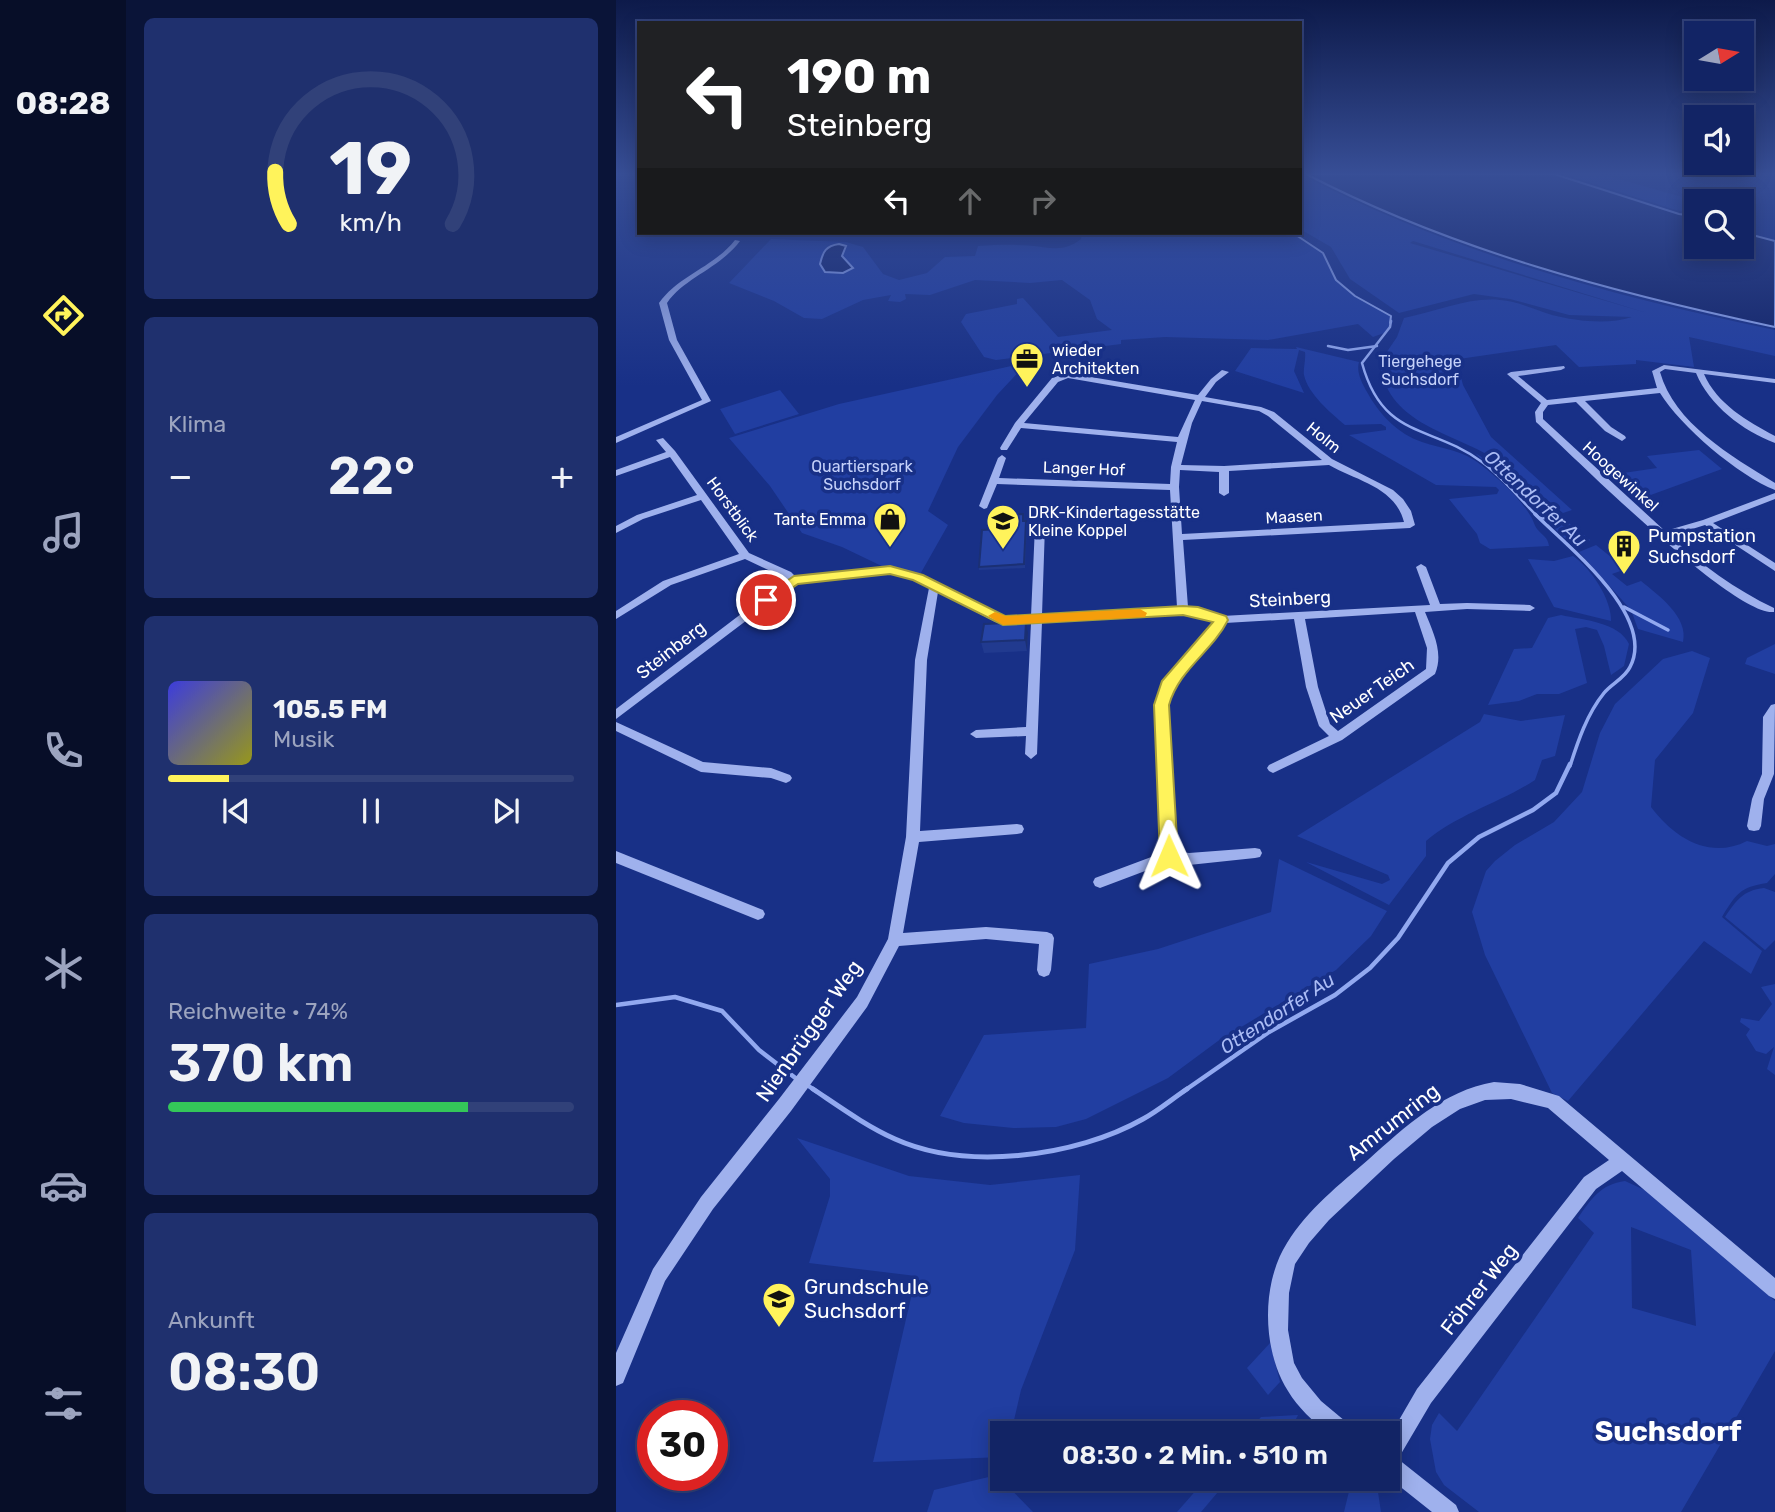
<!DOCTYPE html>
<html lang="de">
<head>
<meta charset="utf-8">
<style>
	:root { --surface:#122465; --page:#1f306e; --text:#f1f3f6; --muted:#9ca4bf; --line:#314179; --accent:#fff35b }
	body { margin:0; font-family:Rubik,sans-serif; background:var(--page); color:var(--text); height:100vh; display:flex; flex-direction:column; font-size:26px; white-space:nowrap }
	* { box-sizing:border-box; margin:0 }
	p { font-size:23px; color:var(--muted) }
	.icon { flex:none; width:38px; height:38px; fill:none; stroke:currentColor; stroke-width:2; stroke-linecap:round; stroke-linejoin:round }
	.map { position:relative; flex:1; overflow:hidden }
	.panel { display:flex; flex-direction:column; gap:18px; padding:18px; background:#0a1438; width:490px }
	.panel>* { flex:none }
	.banner { position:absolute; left:21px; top:21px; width:665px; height:214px; border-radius:0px; box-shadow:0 4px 18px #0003,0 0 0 2px var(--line); background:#202124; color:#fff; overflow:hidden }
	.needle { width:46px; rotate:79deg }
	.tools { position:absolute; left:1068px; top:21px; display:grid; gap:14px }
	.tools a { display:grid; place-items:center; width:70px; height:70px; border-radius:0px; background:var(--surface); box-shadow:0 4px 18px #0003,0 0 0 2px var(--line); font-size:35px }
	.speed { position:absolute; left:21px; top:1400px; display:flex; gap:14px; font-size:35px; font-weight:700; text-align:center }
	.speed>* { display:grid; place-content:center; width:91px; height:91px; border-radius:50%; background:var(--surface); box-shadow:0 4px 18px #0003,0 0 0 2px var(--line); line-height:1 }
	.speed .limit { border:10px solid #d22; background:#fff; color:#111 }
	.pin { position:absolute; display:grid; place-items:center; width:60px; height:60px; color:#fff; margin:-30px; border:4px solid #fff; border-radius:50%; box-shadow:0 2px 7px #0007 }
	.me { position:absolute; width:77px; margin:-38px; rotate:359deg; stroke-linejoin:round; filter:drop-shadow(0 0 5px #0008) }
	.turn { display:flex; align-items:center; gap:24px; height:147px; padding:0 35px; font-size:32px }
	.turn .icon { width:91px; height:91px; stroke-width:2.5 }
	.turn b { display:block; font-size:49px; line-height:60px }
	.lanes { display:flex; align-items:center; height:66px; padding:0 35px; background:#0003; justify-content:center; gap:35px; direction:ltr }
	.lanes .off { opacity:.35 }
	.big { font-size:52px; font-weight:600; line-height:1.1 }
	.panel .widget { flex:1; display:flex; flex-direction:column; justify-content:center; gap:10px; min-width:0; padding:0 24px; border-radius:10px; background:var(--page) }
	.panel .dial { align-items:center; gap:0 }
	.dial svg { height:182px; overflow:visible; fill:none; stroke:var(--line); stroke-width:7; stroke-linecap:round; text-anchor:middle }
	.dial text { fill:var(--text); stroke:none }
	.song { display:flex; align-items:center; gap:21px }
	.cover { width:84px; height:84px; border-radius:10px; background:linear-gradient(135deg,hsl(240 70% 55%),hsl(60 70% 35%)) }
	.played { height:7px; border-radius:4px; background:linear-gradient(90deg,var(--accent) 15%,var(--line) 15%) }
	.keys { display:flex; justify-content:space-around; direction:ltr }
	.heat { display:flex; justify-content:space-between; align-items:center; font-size:38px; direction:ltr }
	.charge { height:10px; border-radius:5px; background:linear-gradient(90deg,#34c759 74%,var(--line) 0) }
	.trip { position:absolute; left:374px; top:1421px; width:410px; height:70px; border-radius:0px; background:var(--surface); box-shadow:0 4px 18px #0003,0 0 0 2px var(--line); font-weight:600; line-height:70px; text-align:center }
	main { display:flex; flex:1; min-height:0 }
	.menu { display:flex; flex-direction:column; width:126px; justify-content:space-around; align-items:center; background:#070e28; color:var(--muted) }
	.menu .icon { width:49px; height:49px }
	.menu .current { color:var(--accent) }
	.menu b { font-size:32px; color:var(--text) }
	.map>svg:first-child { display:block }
</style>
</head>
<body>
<main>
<nav class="menu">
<b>08:28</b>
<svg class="icon current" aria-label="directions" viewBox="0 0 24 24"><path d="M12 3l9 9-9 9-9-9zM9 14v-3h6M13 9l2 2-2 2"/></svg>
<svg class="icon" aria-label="music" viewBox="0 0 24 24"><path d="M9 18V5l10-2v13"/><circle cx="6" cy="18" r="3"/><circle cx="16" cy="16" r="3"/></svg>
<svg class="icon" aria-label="phone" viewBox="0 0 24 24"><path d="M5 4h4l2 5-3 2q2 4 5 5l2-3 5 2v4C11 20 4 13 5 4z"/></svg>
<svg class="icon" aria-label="climate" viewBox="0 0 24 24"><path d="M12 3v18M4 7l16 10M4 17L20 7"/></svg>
<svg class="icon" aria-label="car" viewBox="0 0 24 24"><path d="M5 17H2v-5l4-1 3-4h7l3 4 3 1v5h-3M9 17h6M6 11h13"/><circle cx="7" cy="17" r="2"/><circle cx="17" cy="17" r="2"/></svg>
<svg class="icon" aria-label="filters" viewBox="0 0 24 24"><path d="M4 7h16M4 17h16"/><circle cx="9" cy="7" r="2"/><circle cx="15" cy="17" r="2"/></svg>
</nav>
<section class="panel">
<div class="widget dial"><svg viewBox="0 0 100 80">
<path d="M14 69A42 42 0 1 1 86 69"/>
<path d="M14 69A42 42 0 0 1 8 46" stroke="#fff35b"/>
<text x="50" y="56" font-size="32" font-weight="700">19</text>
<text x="50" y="72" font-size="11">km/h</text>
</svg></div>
<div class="widget"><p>Klima</p>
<div class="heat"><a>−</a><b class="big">22°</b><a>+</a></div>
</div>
<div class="widget">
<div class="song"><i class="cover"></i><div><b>105.5 FM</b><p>Musik</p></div></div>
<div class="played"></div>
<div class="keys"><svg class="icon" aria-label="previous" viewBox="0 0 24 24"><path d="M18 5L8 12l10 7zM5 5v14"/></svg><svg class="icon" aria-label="pause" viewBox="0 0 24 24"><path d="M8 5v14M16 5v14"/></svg><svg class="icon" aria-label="next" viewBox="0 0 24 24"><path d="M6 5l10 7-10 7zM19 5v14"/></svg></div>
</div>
<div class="widget"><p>Reichweite · 74%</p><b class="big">370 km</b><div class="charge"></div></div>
<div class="widget"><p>Ankunft</p><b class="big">08:30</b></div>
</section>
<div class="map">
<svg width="1159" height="1512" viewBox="0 0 1159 1512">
	<rect width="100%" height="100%" fill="#183087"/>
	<g fill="#213ea1" fill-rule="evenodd">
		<path d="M684 174C833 252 995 296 1159 330V356L1073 337 1078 367 1020 360V364L963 367 940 345 843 359 841 362 847 385 875 437 956 510 947 513C923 493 900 472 874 456 831 431 770 422 764 362L781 337 788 318C819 312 852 297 884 300 901 301 919 310 936 315 960 321 992 325 1016 317L953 315 894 299 858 294 783 313 734 279 715 247 684 229ZM797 241 1031 313 794 243Z"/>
		<polygon points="948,174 985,174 1080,201 1080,214 1060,210"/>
		<path d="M466 233H677L707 253 720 280 739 296 775 316 777 322 768 333 757 337 742 324 652 340 549 337 505 340V344L380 360 368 357 345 322 350 314 401 304V299L407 298 442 337 496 330 481 319 474 300 446 280 414 283 359 280 314 295 289 294 290 299 284 302 272 301 275 295 247 300 206 319 188 318 158 301 113 283 155 239 230 242 247 247 267 274 283 280 311 273 329 257 359 256 362 246C380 245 399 244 418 246 435 248 449 252 465 239Z"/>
		<path d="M680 347 743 362C740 372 746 383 751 392 763 414 782 434 806 442 827 449 847 450 865 465 882 478 903 497 914 515 917 519 918 525 921 529 926 535 932 537 933 546L874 549 864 543 861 534 833 499 881 494 883 490 880 487 820 485 733 435 770 430V427L765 424 729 425C715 413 692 394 688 375 687 369 690 360 689 352L683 350 678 371 688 393 619 371 635 348 681 349Z"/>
		<polygon points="404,364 408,366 381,395 342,447 312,511 332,525 302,578 274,570 226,547 186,533 154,486 113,438 223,404"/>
		<polygon points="164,390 183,414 119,434 104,409"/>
		<polygon points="1083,450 1106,469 1021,500 994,475 1041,468 1031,456"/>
		<polygon points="859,453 888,471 974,540 968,545 957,546"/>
		<path d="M980 545 1010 569 996 574 1011 586 1025 581C1042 595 1073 617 1067 642L1022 629 1015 610 963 552Z"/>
		<path d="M957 556C975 568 996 600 995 621L938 607 912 559 938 561Z"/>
		<path d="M945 615C967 620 1003 622 1013 644L1008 666 995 675 988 646 981 630 970 627 959 629 971 683 943 694H921L903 701 872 705 898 649 916 648 932 618Z"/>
		<polygon points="1159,644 1159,674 1129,664 1131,658"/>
		<path d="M1076 651 1094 658 1077 713 1039 760 1035 807C1058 838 1094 860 1131 841L1151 846 1159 844V874L1151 883C1124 887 1120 894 1106 917L1146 951 1135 974 1088 941 952 1101 936 1093 869 955 856 912 870 871 879 861 899 845 938 822 966 792 984 733 999 704 1047 659Z"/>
		<path d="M868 714 905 721 949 715 939 756 926 760 919 780C884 803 842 814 810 841V856L773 905 690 862 766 884 774 880 772 875 681 836 864 722Z"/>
		<polygon points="663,859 771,911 755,936 720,970 602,1041 552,1078 470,1119 440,1127 397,1128 348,1123 324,1116 368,1035 470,1028 473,964 542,949 655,912"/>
		<path d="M1148 888 1159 892V940L1149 950 1109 917C1120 901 1127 890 1148 888Z"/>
		<polygon points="1159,984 1159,1075 1151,1069 1158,1047 1150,1054 1140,1051 1130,1035 1134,1029 1124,1022 1125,1018 1143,1021 1156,1004 1145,987"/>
		<polygon points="181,1138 293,1176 374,1185 464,1175 459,1250 405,1390 395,1433 387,1433 387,1457 257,1462 300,1276 193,1263 214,1196 214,1179"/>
		<path d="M1009 1181 1033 1192 1159 1301V1351L1065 1512H863L828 1485 820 1472 814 1439 816 1425 823 1413 841 1431 978 1233 962 1218C975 1199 985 1184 1009 1181ZM1015 1227 1075 1250 1080 1326 1016 1308Z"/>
		<polygon points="654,1343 664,1382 652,1395 631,1368"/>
		<polygon points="682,1415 673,1433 631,1433 645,1417"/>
		<polygon points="381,1475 417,1512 311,1512 318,1490"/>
		<polygon points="590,1479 613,1479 585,1512 561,1512"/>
		<polygon points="736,1479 760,1479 765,1512 728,1512"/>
	</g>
	<g fill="#102165" stroke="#92a9f0" stroke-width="2">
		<path d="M690 174H938L1063 214 1077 216 1080 220V247H1125V232L1159 241V327C999 293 836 250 690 174Z"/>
		<path d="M223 244 230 246 226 256 237 268 227 273 209 272 204 264C207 251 210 246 223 244Z"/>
	</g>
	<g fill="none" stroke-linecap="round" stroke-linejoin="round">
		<polyline stroke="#92a9f0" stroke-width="2" points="677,233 707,253 720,280 739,296 775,316 774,323"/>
		<g stroke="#92a9f0" stroke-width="2.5">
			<path d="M775 321 774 327 746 363C767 440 815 424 866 462 886 477 903 498 921 516"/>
			<polyline points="712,346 732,350 761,346"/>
		</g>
		<g stroke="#92a9f0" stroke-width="3.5">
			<path d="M919 514C951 546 1041 616 1014 667 1009 678 995 684 988 693 971 714 962 741 954 766"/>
			<polyline points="925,518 937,517"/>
			<polyline points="1008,607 1052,630"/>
		</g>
		<g stroke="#92a9f0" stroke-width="4.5">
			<polyline points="0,1005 59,997 106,1011 143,1050 182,1080"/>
			<polyline points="191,1085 200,1091"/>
			<polyline points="568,1091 653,1032 719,995 754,968 782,938 832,863 863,837 917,810 940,793 954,764"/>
		</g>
		<path stroke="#92a9f0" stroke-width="5" d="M197 1089C224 1107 250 1126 279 1139 350 1171 460 1157 527 1119 542 1111 556 1099 571 1089"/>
		<g fill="#9fb1ed" fill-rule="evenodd">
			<path d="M119 240 124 241C103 269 69 277 51 303L61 340 95 401 0 443V437L86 400 53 340 43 303C63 275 98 267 119 240Z"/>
			<path d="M1048 365 1159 379V383L1088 374C1101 404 1131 421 1159 436V443C1127 431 1093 405 1080 373L1049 369 1044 372C1058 423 1115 456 1159 483V490C1123 476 1064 426 1044 393L969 401 995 427 1009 436 1010 438 1006 441 989 431 960 402 932 405 927 412V419L1049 531 1087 520 1159 493V499L1097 523 1159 563V571L1089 525 1054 536C1084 564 1120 590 1158 608V612C1118 617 956 455 920 422L919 412 925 403 891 374 895 372 948 366 949 368 945 370 902 376 931 400 1041 388 1036 371Z"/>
			<path d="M606 370 613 372 600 382 589 397 645 407 658 412 716 459 777 490 787 499 795 511 799 525 794 528 567 540 572 607 606 616 814 605 800 567 805 564 810 567 824 604 851 603 914 605 919 608 914 611 851 609 809 612C817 632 828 653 819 674L726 740 657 773 653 771 651 768 653 765 713 736 703 726 690 687 678 619 609 623 604 633 556 685 552 705 559 851 573 853 639 848 644 849 646 853 644 857 639 858 573 865 553 862 484 888 479 886 477 882 479 878 546 853 540 705 547 681 596 628 599 622 581 615 567 613 426 622 421 754 415 759 409 754 410 736 360 738 354 734 360 730 410 727 415 623 383 624 322 592 311 660 304 831 401 824 406 825 408 829 406 833 401 834 303 842 287 933 370 927 431 932 436 934 438 938 435 970 433 975 428 977 423 975 421 970 423 944 370 939 283 946 251 1007 175 1111 97 1209 49 1281 7 1383 0 1386V1353L37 1269 85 1197 163 1099 241 997 272 939 290 837 299 660 313 588 298 580 274 573 180 583 0 719V709L171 579 129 559 55 585 0 619V611L47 581 123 554 85 500 27 519 0 533V526L21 515 81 495 54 457 0 476V470L50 452 40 440 47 438 59 451 133 553 175 572 180 577 274 567 306 576 389 617 415 616 419 526 424 523 429 526 426 615 561 607 554 490 381 484 371 508 368 509 363 506 382 458 386 455 390 458 383 478 554 484 555 467 561 442 405 428 391 450H385L384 448 399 423 436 378 451 373 582 395 595 379ZM452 378 579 400 562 437 408 423 442 382ZM586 401 643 411 652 416 706 460 608 466 565 465 576 423ZM713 465C741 481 779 487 788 522L566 534 563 487 564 470 603 472V493L608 496 613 493V471ZM799 612 811 648 810 669 722 731 714 724 702 687 689 619Z"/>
			<polygon points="1159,704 1158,774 1148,799 1145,826 1143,830 1138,831 1133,830 1131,826 1136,799 1146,774 1147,717 1155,705"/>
			<polygon points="0,722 87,762 155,768 174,775 176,778 174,781 170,783 155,778 85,772 0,731"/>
			<polygon points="0,851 147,910 149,914 147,918 142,920 0,863"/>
			<path d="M878 1082 904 1084 943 1096 1159 1278V1299L1153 1296 1006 1171 980 1189 815 1403 782 1459 840 1505 843 1512H816L772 1477V1439L801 1389 968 1177 993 1160 932 1108 895 1099 869 1100 844 1109 816 1127 778 1159 713 1220 693 1243 679 1264 673 1293 672 1330 678 1363 686 1378 705 1401 735 1426 738 1433H712C697 1421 682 1408 672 1391 646 1350 645 1284 671 1243 691 1210 724 1184 753 1159 790 1126 827 1091 878 1082Z"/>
		</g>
	</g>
	<g fill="#213a8f">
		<polygon points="407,521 410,521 411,524 409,568 363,570 363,567"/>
		<polygon points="412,633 411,651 368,653 365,642"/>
	</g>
	<polygon fill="#1b3074" points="410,622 412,633 411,651 409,640"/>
	<g fill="#2644a6" stroke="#1b3074" stroke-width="2">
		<polygon points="407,514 407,521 410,521 408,564 363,567 366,530 385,529 386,515"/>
		<polygon points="410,622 409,640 365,642 368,624"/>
	</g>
	<linearGradient id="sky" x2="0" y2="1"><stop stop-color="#0d1a4a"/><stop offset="0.45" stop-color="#374e96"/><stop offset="1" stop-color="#374e96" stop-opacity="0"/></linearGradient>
	<rect width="1159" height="386" fill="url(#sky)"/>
	<path fill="#fff35b" stroke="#a69e3b" stroke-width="2" d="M274 566 307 575 389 616 567 606 582 607 610 616 612 620C596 652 563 669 553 705L562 856 559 861 553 863 547 861 544 856 538 705 546 681 597 622 567 615 387 625 297 580 274 574 182 584 154 603H145L143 600 178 576Z"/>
	<polygon fill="#f59e0b" points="524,609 531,613 529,617 387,625 372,616 379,612 390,616"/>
	<defs>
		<symbol id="office-pin" viewBox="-11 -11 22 30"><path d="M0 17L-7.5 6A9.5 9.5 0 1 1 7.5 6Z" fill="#fff35b" stroke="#183087"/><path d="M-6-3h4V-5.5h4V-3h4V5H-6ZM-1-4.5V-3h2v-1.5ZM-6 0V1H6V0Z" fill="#111"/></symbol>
		<symbol id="shop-pin" viewBox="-11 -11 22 30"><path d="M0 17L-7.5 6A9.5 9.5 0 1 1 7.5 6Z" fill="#fff35b" stroke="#183087"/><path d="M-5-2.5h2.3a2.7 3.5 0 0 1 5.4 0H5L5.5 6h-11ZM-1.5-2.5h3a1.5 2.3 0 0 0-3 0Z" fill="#111"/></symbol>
		<symbol id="school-pin" viewBox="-11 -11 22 30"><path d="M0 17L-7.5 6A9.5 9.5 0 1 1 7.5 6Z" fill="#fff35b" stroke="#183087"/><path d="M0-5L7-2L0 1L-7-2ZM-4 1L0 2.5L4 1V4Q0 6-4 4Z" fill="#111"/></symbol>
		<symbol id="building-pin" viewBox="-11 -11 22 30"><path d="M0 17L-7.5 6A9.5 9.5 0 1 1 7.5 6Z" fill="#fff35b" stroke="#183087"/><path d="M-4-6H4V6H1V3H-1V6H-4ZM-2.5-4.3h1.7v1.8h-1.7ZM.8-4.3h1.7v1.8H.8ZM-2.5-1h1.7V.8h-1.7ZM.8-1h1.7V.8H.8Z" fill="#111"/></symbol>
	</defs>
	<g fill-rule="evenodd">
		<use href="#office-pin" x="392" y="340" width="38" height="52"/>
		<use href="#shop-pin" x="255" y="500" width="38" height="52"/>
		<use href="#school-pin" x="368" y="502" width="38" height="52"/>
		<use href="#building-pin" x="989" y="527" width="38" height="52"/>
		<use href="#school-pin" x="144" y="1280" width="38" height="52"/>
	</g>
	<g text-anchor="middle" stroke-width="7" stroke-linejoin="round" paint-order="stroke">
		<g font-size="16" fill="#fff" stroke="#183087" text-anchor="start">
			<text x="436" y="356">wieder<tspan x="436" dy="18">Architekten</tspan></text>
			<text x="412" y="518">DRK-Kindertagesstätte<tspan x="412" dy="18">Kleine Koppel</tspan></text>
			<text x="250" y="525" text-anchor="end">Tante Emma</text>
		</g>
		<g font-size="16" fill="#c5d1fa" stroke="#183087">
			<text x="804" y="367">Tiergehege<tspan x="804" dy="18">Suchsdorf</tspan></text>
			<text x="246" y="472">Quartierspark<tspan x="246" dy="18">Suchsdorf</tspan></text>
		</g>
		<g font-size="16" fill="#fff" stroke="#183087">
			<text transform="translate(708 437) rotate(39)" y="6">Holm</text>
			<text transform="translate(468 468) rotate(2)" y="6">Langer Hof</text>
			<text transform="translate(1005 476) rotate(42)" y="6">Hoogewinkel</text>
			<text transform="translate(117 509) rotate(54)" y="6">Horstblick</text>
			<text transform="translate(678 516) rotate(-3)" y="6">Maasen</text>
		</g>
		<g font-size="18" fill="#fff" stroke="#183087" text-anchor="start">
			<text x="1032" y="542">Pumpstation<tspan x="1032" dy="21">Suchsdorf</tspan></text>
		</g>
		<g font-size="18" fill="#fff" stroke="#183087">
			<text transform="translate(674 599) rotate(-3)" y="6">Steinberg</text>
			<text transform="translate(55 650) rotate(-38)" y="6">Steinberg</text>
			<text transform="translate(756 691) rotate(-35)" y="6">Neuer Teich</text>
		</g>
		<g font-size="19" font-style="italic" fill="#abbcf5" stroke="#183087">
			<text transform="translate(920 498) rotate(43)" y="7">Ottendorfer Au</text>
			<text transform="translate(661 1013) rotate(-33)" y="7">Ottendorfer Au</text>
		</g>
		<g font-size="21" fill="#fff" stroke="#183087">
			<text transform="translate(193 1031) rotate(-55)" y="7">Nienbrügger Weg</text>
			<text transform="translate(777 1122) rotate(-38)" y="7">Amrumring</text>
			<text transform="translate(863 1289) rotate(-52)" y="7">Föhrer Weg</text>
		</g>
		<g font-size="21" fill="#fff" stroke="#183087" text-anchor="start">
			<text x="188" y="1294">Grundschule<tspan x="188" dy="24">Suchsdorf</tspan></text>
		</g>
		<g font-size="28" font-weight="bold" fill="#fff" stroke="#183087">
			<text x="1052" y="1441">Suchsdorf</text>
		</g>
	</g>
</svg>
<div class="tools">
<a><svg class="needle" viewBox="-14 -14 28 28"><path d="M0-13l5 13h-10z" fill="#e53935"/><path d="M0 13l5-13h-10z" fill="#9ca4bf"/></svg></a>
<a><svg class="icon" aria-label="sound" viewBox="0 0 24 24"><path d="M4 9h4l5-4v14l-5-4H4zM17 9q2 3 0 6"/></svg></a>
<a><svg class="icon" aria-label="search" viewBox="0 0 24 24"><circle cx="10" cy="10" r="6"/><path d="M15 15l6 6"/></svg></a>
</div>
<div class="speed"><div class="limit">30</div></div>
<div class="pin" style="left:150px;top:600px;background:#d93025"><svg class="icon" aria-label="arrive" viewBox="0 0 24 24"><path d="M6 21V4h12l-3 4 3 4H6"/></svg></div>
<svg class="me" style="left:553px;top:856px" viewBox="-20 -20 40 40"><path d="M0-17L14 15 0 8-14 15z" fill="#fff35b" stroke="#fff" stroke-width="4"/></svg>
<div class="trip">08:30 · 2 Min. · 510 m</div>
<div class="banner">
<div class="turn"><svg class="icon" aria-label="left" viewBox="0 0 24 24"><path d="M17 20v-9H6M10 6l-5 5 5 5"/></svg><div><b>190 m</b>Steinberg</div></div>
<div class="lanes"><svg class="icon" aria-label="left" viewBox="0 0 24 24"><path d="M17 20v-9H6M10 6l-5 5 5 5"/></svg><svg class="icon off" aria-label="ahead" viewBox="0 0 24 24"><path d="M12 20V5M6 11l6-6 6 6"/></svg><svg class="icon off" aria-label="right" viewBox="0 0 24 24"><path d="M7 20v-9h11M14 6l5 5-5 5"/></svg></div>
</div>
</div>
</main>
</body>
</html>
